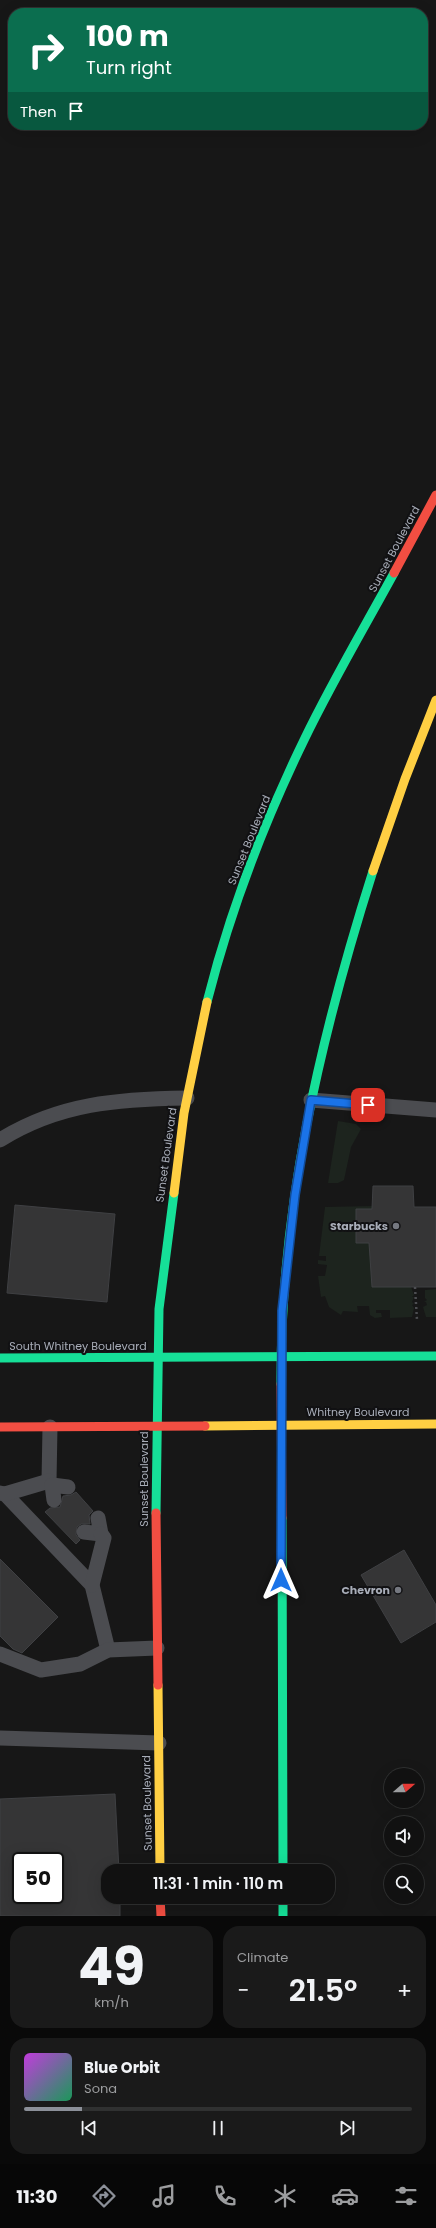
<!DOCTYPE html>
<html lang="en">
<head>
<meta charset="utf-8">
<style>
	:root { --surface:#111; --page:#1a1a1a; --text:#f1f3f6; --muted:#9c9d9f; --line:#303131; --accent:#8c9099 }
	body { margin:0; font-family:Poppins,sans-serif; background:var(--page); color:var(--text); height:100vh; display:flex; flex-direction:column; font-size:15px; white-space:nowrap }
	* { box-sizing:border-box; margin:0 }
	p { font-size:13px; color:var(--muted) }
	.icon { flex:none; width:22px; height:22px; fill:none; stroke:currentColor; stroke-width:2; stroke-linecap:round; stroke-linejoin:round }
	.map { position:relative; height:1916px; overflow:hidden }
	.details { display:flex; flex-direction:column; gap:10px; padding:10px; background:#090909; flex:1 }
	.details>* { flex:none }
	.banner { position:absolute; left:8px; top:8px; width:420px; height:122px; border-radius:16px; box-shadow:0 4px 16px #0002,0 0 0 1px var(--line); background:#0b6e4f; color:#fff; overflow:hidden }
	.needle { width:26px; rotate:70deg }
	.fabs { position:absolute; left:384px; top:1768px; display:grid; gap:8px }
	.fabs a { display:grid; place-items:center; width:40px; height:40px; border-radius:50%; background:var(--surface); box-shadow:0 4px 16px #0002,0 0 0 1px var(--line); font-size:20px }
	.speed { position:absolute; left:12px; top:1852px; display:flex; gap:8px; font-size:20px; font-weight:700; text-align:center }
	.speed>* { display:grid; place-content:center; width:52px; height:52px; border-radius:50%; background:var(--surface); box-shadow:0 4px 16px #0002,0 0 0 1px var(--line); line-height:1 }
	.speed .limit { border:2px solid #111; border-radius:6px; background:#fff; color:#111 }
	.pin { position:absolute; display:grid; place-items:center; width:34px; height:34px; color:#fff; margin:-17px; border-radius:8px; box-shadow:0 2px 6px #0006 }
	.me { position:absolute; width:44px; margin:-22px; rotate:0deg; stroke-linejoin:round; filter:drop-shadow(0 0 3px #0008) }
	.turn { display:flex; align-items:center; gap:14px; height:84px; padding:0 12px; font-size:18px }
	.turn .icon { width:52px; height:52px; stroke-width:2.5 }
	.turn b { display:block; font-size:28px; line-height:34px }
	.then { display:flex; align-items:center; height:38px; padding:0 12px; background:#0003; gap:8px; font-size:15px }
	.big { font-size:30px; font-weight:600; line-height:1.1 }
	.details .widget { flex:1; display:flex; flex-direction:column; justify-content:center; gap:6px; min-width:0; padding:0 14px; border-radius:16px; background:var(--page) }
	.details .dial { align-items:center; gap:0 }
	.dial b { font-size:52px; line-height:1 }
	.song { display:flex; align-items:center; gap:12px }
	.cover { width:48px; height:48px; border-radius:6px; background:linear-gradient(135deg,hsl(290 70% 55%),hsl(150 70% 35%)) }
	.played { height:4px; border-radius:2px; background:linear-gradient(90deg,var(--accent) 15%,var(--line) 15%) }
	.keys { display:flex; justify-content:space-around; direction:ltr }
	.heat { display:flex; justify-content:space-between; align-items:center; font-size:22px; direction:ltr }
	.details .tiles { flex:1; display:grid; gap:10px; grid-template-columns:1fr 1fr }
	.widget:last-child { grid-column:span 2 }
	.trip { position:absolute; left:101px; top:1864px; width:234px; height:40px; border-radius:16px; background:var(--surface); box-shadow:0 4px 16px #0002,0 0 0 1px var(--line); font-weight:600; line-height:40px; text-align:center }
	.tab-bar { display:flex; height:64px; justify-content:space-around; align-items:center; background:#070707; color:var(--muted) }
	.tab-bar .icon { width:28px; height:28px }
	.tab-bar .on { color:var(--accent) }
	.tab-bar b { font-size:18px; color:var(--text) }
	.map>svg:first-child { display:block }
</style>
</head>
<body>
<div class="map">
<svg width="436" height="1916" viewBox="0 0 436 1916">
	<rect width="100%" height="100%" fill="#171717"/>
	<g fill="#1d241e">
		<polygon points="338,1121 356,1124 361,1129 351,1147 344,1180 338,1183 328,1183"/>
		<polygon points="373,1206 373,1209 356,1209 356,1243 369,1243 372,1287 411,1287 414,1295 412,1297 414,1297 412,1302 414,1304 412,1305 414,1308 412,1317 390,1318 390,1310 376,1310 376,1313 381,1313 382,1317 375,1318 370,1315 369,1306 357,1306 358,1312 343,1311 341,1315 329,1307 325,1296 321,1297 318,1276 325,1276 327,1265 318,1264 318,1260 326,1261 326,1256 319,1256 325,1207"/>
		<polygon points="436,1289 436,1317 426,1317 423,1307 427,1305 426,1302 424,1302 427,1300 425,1298 425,1290"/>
	</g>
	<g fill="#353536" stroke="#3f4043" fill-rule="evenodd">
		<polygon points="373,1186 413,1186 414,1207 436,1207 436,1287 372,1287 369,1243 356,1243 356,1209 372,1209"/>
		<polygon points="15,1205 115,1214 107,1302 7,1293"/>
		<polygon points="76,1492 93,1511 89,1515 90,1524 81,1524 77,1527 76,1535 80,1540 76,1544 45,1512 50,1508 60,1507 63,1496 71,1495"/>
		<polygon points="404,1550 436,1605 436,1622 401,1643 361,1575"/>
		<polygon points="0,1559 58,1617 22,1653 13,1649 0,1636"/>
		<path d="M115 1794 119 1871H108V1897H120V1916H0V1799ZM21 1861H55V1895H21Z"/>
	</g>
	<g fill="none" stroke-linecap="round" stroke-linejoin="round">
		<polyline stroke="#4d4e52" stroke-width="2.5" stroke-dasharray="2 3" stroke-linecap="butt" points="415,1287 417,1320"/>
		<g stroke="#4b4c50" stroke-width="15">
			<polyline points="311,1100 436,1110"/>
			<path d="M0 1140C59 1103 119 1099 187 1098"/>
			<polyline points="49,1481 50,1427"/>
			<polyline points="0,1493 5,1494 92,1585 108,1650"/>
			<polyline points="5,1494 49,1481 52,1485"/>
			<polyline points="54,1500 52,1485 68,1487"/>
			<polyline points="84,1532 101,1534 98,1518"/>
			<polyline points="92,1585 104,1538 101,1534"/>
			<polyline points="0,1654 41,1670 80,1664 108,1650 157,1648"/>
			<polyline points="0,1738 159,1743"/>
		</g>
		<g stroke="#16e098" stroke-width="9">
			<path d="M207 1002C230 911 264 822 305 738 332 682 364 628 394 573"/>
			<polyline points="0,1358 436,1356"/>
			<path d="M281 1384C280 1209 320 1038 373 871"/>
			<polyline points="156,1513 159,1309 174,1193"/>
			<polyline points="282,1518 283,1871"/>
			<polyline points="283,1897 283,1916"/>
		</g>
		<g stroke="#ffcf43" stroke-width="9">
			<polyline points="373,871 405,779 436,700"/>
			<polyline points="174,1193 184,1113 207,1002"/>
			<polyline points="205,1426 436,1424"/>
			<polyline points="158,1685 160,1871"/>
		</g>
		<g stroke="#f24e42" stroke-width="9">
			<polyline points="394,573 436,495"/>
			<polyline points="281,1384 282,1518"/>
			<polyline points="0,1427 205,1426"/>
			<polyline points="156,1513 158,1685"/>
			<polyline points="160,1897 161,1916"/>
		</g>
	</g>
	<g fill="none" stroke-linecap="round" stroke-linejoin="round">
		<defs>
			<polyline id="route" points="281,1580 282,1311 295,1195 311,1100 368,1105"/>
		</defs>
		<use href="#route" stroke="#114b97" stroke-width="10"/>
		<use href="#route" stroke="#1a73e8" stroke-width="7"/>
	</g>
	<g fill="#757880" stroke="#111113" stroke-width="1.5">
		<circle cx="396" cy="1226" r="4"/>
		<circle cx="398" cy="1590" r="4"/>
	</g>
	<g text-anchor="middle" stroke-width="4" stroke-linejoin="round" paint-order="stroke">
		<g font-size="11" fill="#a8adb8" stroke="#111113">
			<text transform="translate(394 549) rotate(-62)" y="4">Sunset Boulevard</text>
			<text transform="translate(249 840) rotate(-68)" y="4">Sunset Boulevard</text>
			<text transform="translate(166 1155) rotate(-82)" y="4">Sunset Boulevard</text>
			<text x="78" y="1350">South Whitney Boulevard</text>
			<text x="358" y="1416">Whitney Boulevard</text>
			<text transform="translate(144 1479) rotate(-90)" y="4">Sunset Boulevard</text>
			<text transform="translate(147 1803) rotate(-91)" y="4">Sunset Boulevard</text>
		</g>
		<g font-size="11" font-weight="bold" fill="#a8adb8" stroke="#111113" text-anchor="end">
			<text x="388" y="1230">Starbucks</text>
			<text x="390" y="1594">Chevron</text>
		</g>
	</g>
</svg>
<div class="fabs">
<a><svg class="needle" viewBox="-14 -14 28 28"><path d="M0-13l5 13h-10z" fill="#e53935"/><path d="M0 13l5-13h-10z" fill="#9c9d9f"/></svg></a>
<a><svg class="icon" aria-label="sound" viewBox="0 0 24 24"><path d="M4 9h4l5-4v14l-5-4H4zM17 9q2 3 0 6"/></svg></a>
<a><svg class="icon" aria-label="search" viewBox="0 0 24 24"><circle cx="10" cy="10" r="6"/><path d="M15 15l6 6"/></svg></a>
</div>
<div class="speed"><div class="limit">50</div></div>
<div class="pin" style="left:368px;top:1105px;background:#d93025"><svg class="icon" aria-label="arrive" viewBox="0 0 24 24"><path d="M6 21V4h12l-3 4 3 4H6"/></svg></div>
<svg class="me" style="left:281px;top:1580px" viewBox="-20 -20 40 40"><path d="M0-17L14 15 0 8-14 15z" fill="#1a73e8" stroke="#fff" stroke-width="4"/></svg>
<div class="trip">11:31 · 1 min · 110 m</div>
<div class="banner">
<div class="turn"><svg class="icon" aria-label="right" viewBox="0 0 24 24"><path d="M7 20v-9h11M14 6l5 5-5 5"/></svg><div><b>100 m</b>Turn right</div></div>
<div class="then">Then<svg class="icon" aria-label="arrive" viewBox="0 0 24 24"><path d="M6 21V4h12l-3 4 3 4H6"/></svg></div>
</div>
</div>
<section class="details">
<div class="tiles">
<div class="widget dial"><b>49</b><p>km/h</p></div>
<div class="widget"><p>Climate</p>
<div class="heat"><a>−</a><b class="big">21.5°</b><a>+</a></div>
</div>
<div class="widget">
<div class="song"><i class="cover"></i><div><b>Blue Orbit</b><p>Sona</p></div></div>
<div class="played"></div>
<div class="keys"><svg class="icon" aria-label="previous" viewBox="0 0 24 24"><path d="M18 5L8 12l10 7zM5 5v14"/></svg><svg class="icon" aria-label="pause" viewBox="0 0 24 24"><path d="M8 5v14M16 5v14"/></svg><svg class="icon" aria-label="next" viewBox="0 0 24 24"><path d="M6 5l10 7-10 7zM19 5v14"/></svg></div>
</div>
</div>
</section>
<nav class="tab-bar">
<b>11:30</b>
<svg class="icon on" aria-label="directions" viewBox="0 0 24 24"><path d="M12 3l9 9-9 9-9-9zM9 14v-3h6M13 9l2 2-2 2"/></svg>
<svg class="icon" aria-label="music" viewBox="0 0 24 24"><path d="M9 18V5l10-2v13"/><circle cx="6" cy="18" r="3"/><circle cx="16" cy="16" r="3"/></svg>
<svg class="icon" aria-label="phone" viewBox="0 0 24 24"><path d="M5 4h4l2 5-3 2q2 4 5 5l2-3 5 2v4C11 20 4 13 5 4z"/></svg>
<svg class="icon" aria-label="climate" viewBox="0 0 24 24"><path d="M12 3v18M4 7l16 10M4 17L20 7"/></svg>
<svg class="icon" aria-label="car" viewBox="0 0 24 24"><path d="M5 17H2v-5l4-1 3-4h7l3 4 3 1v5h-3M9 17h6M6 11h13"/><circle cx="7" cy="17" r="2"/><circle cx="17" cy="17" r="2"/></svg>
<svg class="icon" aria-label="filters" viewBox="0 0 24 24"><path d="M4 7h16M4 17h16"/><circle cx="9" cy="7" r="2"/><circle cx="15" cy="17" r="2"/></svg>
</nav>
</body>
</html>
